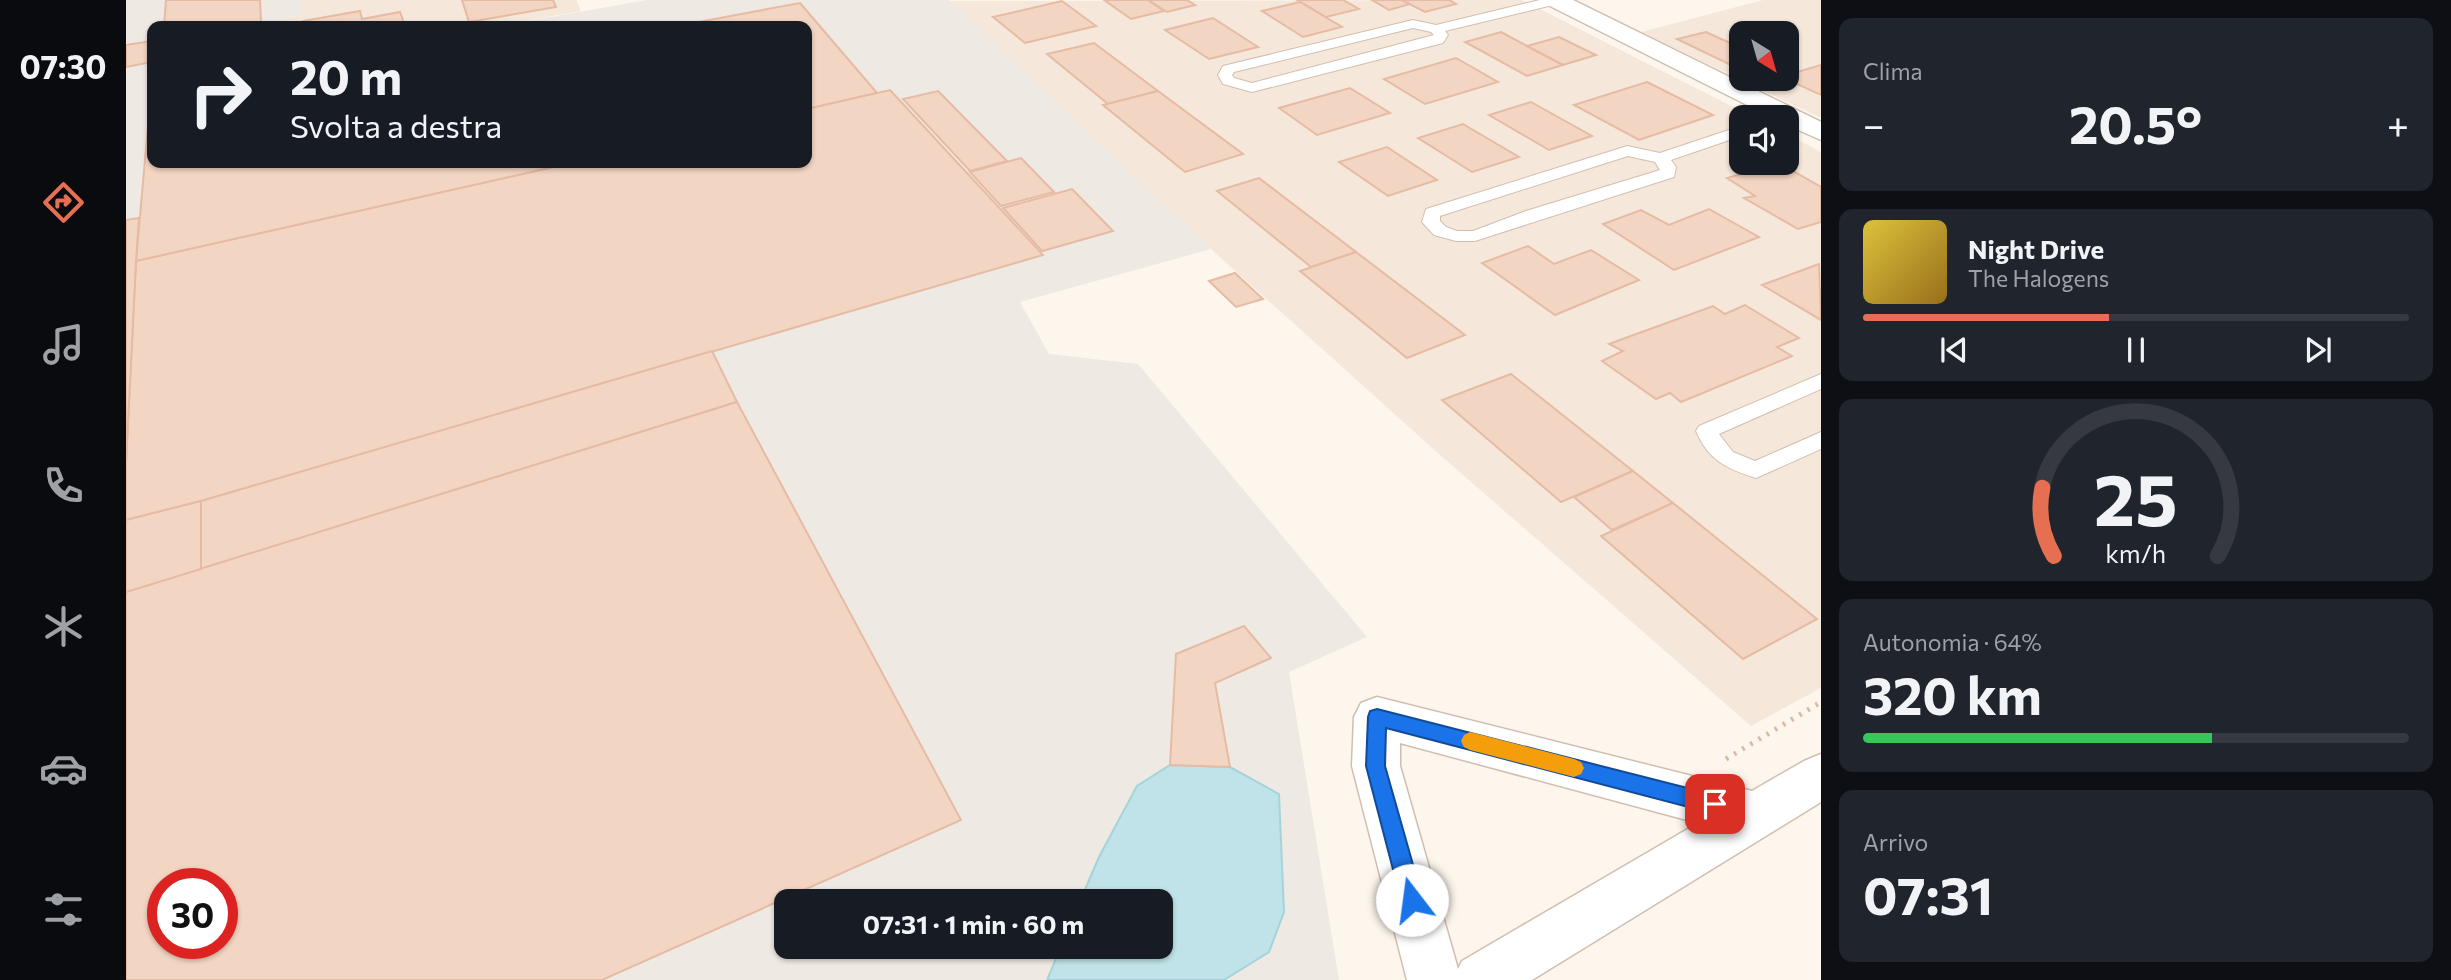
<!DOCTYPE html>
<html lang="it">
<head>
<meta charset="utf-8">
<style>
	:root { --surface:#171b24; --page:#20242c; --text:#f1f3f6; --muted:#9ea1a6; --line:#363941; --accent:#e76f51 }
	body { margin:0; font-family:Commissioner,sans-serif; background:var(--page); color:var(--text); height:100vh; display:flex; flex-direction:column; font-size:26px; white-space:nowrap }
	* { box-sizing:border-box; margin:0 }
	p { font-size:23px; color:var(--muted) }
	.icon { flex:none; width:38px; height:38px; fill:none; stroke:currentColor; stroke-width:2; stroke-linecap:round; stroke-linejoin:round }
	.map { position:relative; flex:1; overflow:hidden }
	.drawer { display:flex; flex-direction:column; gap:18px; padding:18px; background:#0d0f14; width:630px }
	.drawer>* { flex:none }
	.guide { position:absolute; left:21px; top:21px; width:665px; height:147px; border-radius:14px; box-shadow:0 2px 5px #0004; background:#171b24; color:var(--text); overflow:hidden }
	.needle { width:46px; rotate:143deg }
	.buttons { position:absolute; left:1603px; top:21px; display:grid; gap:14px }
	.buttons a { display:grid; place-items:center; width:70px; height:70px; border-radius:14px; background:var(--surface); box-shadow:0 2px 5px #0004; font-size:35px }
	.speed { position:absolute; left:21px; top:868px; display:flex; gap:14px; font-size:35px; font-weight:700; text-align:center }
	.speed>* { display:grid; place-content:center; width:91px; height:91px; border-radius:50%; background:var(--surface); box-shadow:0 2px 5px #0004; line-height:1 }
	.speed .limit { border:10px solid #d22; background:#fff; color:#111 }
	.pin { position:absolute; display:grid; place-items:center; width:60px; height:60px; color:#fff; margin:-30px; border-radius:14px; box-shadow:0 4px 10px #0006 }
	.me { position:absolute; width:77px; margin:-38px; rotate:345deg; stroke-linejoin:round; filter:drop-shadow(0 0 5px #0008) }
	.turn { display:flex; align-items:center; gap:24px; height:147px; padding:0 28px; font-size:32px }
	.turn .icon { width:91px; height:91px; stroke-width:2.5 }
	.turn b { display:block; font-size:49px; line-height:60px }
	.big { font-size:52px; font-weight:700; line-height:1.1 }
	.drawer .widget { flex:1; display:flex; flex-direction:column; justify-content:center; gap:10px; min-width:0; padding:0 24px; border-radius:14px; background:var(--page) }
	.drawer .dial { align-items:center; gap:0 }
	.dial svg { height:182px; overflow:visible; fill:none; stroke:var(--line); stroke-width:7; stroke-linecap:round; text-anchor:middle }
	.dial text { fill:var(--text); stroke:none }
	.song { display:flex; align-items:center; gap:21px }
	.cover { width:84px; height:84px; border-radius:10px; background:linear-gradient(135deg,hsl(50 70% 55%),hsl(40 70% 35%)) }
	.played { height:7px; border-radius:4px; background:linear-gradient(90deg,var(--accent) 45%,var(--line) 45%) }
	.keys { display:flex; justify-content:space-around; direction:ltr }
	.heat { display:flex; justify-content:space-between; align-items:center; font-size:38px; direction:ltr }
	.charge { height:10px; border-radius:5px; background:linear-gradient(90deg,#34c759 64%,var(--line) 0) }
	.trip { position:absolute; left:648px; top:889px; width:399px; height:70px; border-radius:14px; background:var(--surface); box-shadow:0 2px 5px #0004; font-weight:700; line-height:70px; text-align:center }
	main { display:flex; flex:1; min-height:0 }
	.dock { display:flex; flex-direction:column; width:126px; justify-content:space-around; align-items:center; background:#090b0e; color:var(--muted) }
	.dock .icon { width:49px; height:49px }
	.dock .current { color:var(--accent) }
	.dock b { font-size:32px; color:var(--text) }
	.map>svg:first-child { display:block }
</style>
</head>
<body>
<main>
<nav class="dock">
<b>07:30</b>
<svg class="icon current" aria-label="directions" viewBox="0 0 24 24"><path d="M12 3l9 9-9 9-9-9zM9 14v-3h6M13 9l2 2-2 2"/></svg>
<svg class="icon" aria-label="music" viewBox="0 0 24 24"><path d="M9 18V5l10-2v13"/><circle cx="6" cy="18" r="3"/><circle cx="16" cy="16" r="3"/></svg>
<svg class="icon" aria-label="phone" viewBox="0 0 24 24"><path d="M5 4h4l2 5-3 2q2 4 5 5l2-3 5 2v4C11 20 4 13 5 4z"/></svg>
<svg class="icon" aria-label="climate" viewBox="0 0 24 24"><path d="M12 3v18M4 7l16 10M4 17L20 7"/></svg>
<svg class="icon" aria-label="car" viewBox="0 0 24 24"><path d="M5 17H2v-5l4-1 3-4h7l3 4 3 1v5h-3M9 17h6M6 11h13"/><circle cx="7" cy="17" r="2"/><circle cx="17" cy="17" r="2"/></svg>
<svg class="icon" aria-label="filters" viewBox="0 0 24 24"><path d="M4 7h16M4 17h16"/><circle cx="9" cy="7" r="2"/><circle cx="15" cy="17" r="2"/></svg>
</nav>
<div class="map">
<svg width="1695" height="980" viewBox="0 0 1695 980">
	<rect width="100%" height="100%" fill="#fdf6ec"/>
	<g fill="#f5e8da" fill-rule="evenodd">
		<polygon points="175,0 450,0 455,11 370,26 157,26 156,19 175,15"/>
		<polygon points="1396,0 1627,117 1615,117 1615,163 1661,163 1661,134 1695,152 1695,688 1625,726 1305,447 1085,249 824,1"/>
		<path d="M1637 0H1695V118L1515 32ZM1615 33H1661V79H1615Z"/>
	</g>
	<path fill="#efe9e4" fill-rule="evenodd" d="M0 0H175V15L156 19 157 26H26V163H681V26H374L521 0H823L1085 249 894 302 923 354 1012 364 1241 637 1163 672 1213 980H0ZM37 884H96V943H37ZM660 901H1034V947H660Z"/>
	<polygon fill="#bfe3e8" stroke="#a5d3da" stroke-width="2" points="1044,765 1104,767 1153,794 1158,912 1143,952 1098,980 921,980 935,947 1034,947 1034,901 954,901 973,857 1011,786"/>
	<g fill="#f3d5c3" stroke="#e6bba3" stroke-width="2" fill-rule="evenodd">
		<polygon points="40,0 134,0 135,22 109,26 38,26"/>
		<polygon points="336,0 427,0 430,7 343,22"/>
		<polygon points="978,0 1022,0 1038,11 1005,19"/>
		<polygon points="1022,0 1061,0 1069,5 1041,12"/>
		<polygon points="1171,0 1217,0 1233,9 1200,17"/>
		<polygon points="1246,0 1276,0 1284,4 1263,10"/>
		<polygon points="1276,0 1323,0 1330,4 1299,12"/>
		<polygon points="936,1 970,26 899,43 867,17"/>
		<polygon points="1174,2 1216,27 1177,37 1136,11"/>
		<polygon points="674,3 751,93 681,109 681,26 551,26"/>
		<polygon points="234,11 236,19 274,12 279,26 178,26 177,21"/>
		<polygon points="1087,18 1132,47 1083,59 1039,30"/>
		<polygon points="1375,32 1401,46 1437,65 1401,76 1339,42"/>
		<polygon points="1580,32 1615,48 1615,70 1551,39"/>
		<polygon points="1433,37 1470,55 1437,65 1401,46"/>
		<polygon points="26,41 26,62 0,67 0,45"/>
		<polygon points="968,43 1032,91 982,104 921,54"/>
		<polygon points="1330,58 1372,82 1299,104 1258,79"/>
		<polygon points="1695,65 1695,95 1660,79 1661,75"/>
		<polygon points="1521,82 1587,115 1513,140 1448,105"/>
		<polygon points="1224,88 1264,113 1191,135 1153,108"/>
		<polygon points="764,90 917,255 75,501 0,520 0,463 10,261 445,163 681,163 681,109"/>
		<polygon points="812,91 881,161 844,171 777,99"/>
		<polygon points="1032,91 1117,154 1059,172 977,105"/>
		<polygon points="1405,102 1466,136 1423,150 1363,115"/>
		<polygon points="1337,124 1393,157 1346,172 1292,138"/>
		<polygon points="26,125 26,163 445,163 10,261 22,126"/>
		<polygon points="1261,147 1311,180 1262,196 1213,162"/>
		<polygon points="895,158 928,192 875,206 844,172"/>
		<polygon points="1653,163 1695,187 1695,222 1672,229 1618,198 1629,196 1601,178"/>
		<polygon points="1133,178 1230,252 1185,267 1091,191"/>
		<polygon points="946,189 987,231 916,251 877,208"/>
		<polygon points="1583,209 1633,237 1548,270 1477,224 1515,210 1543,225"/>
		<polygon points="13,218 10,261 0,463 0,220"/>
		<polygon points="1402,246 1428,264 1465,250 1513,280 1429,315 1356,263"/>
		<polygon points="1230,252 1339,335 1281,358 1174,271"/>
		<polygon points="1693,264 1695,320 1636,285"/>
		<polygon points="1109,273 1137,299 1110,307 1083,281"/>
		<polygon points="1619,305 1673,338 1651,347 1666,356 1555,402 1544,393 1530,399 1476,361 1497,351 1483,344 1587,306 1599,314"/>
		<polygon points="586,351 611,402 75,569 75,501"/>
		<polygon points="1385,374 1507,471 1435,502 1316,400"/>
		<path d="M611 402 835 820 476 980H0V592ZM37 884H96V943H37Z"/>
		<polygon points="1507,471 1547,503 1486,530 1448,497"/>
		<polygon points="75,501 75,569 0,592 0,520"/>
		<polygon points="1547,503 1691,619 1617,659 1475,536"/>
		<polygon points="1118,626 1145,658 1089,683 1104,767 1044,765 1050,654"/>
	</g>
	<g fill="none" stroke-linecap="round" stroke-linejoin="round">
		<defs>
			<g id="lane">
				<path d="M1414 0H1437L1435 3 1319 31 1322 35 1317 43 1126 92 1097 84 1092 75 1097 66 1287 20 1310 25ZM1287 28 1305 32 1308 35 1126 83 1108 78 1106 75 1108 72Z"/>
				<path d="M1615 126V136L1545 160 1550 167 1548 177 1349 241H1330L1308 235 1296 222 1300 209 1495 148 1501 146 1534 153ZM1502 156 1529 162 1534 170 1400 211 1347 231H1331L1320 227 1314 221V216Z"/>
				<path d="M1695 374V389L1593 434 1607 452 1629 461 1695 432V449L1630 478C1601 469 1582 460 1570 431L1573 426Z"/>
			</g>
			<g id="street">
				<polygon points="1419,0 1447,0 1695,122 1695,140 1661,125 1661,117 1645,117 1422,5"/>
				<path d="M1251 697 1626 791 1678 761 1695 754V802L1406 980H1281L1226 766 1228 717 1235 703ZM1274 743 1572 823 1336 961 1332 969 1274 766Z"/>
			</g>
		</defs>
		<use href="#lane" stroke="#d1beb0" stroke-width="2"/>
		<use href="#street" stroke="#d1beb0" stroke-width="3"/>
		<polyline stroke="#d9b8a5" stroke-width="5" stroke-dasharray="2.5 7" stroke-linecap="butt" points="1600,759 1695,702"/>
		<use href="#lane" fill="#fff" fill-rule="evenodd"/>
		<use href="#street" fill="#fff" fill-rule="evenodd"/>
	</g>
	<polygon fill="#1a73e8" stroke="#114b97" stroke-width="2" points="1251,709 1589,795 1596,797 1599,804 1596,811 1589,814 1260,728 1259,766 1297,900 1294,907 1286,911 1279,907 1275,900 1240,766 1242,717 1244,711"/>
	<polygon fill="#f59e0b" points="1344,732 1448,759 1455,762 1458,768 1455,774 1448,777 1344,750 1338,747 1335,741 1338,735"/>
</svg>
<div class="buttons">
<a><svg class="needle" viewBox="-14 -14 28 28"><path d="M0-13l5 13h-10z" fill="#e53935"/><path d="M0 13l5-13h-10z" fill="#9ea1a6"/></svg></a>
<a><svg class="icon" aria-label="sound" viewBox="0 0 24 24"><path d="M4 9h4l5-4v14l-5-4H4zM17 9q2 3 0 6"/></svg></a>
</div>
<div class="speed"><div class="limit">30</div></div>
<div class="pin" style="left:1589px;top:804px;background:#d93025"><svg class="icon" aria-label="arrive" viewBox="0 0 24 24"><path d="M6 21V4h12l-3 4 3 4H6"/></svg></div>
<svg class="me" style="left:1286px;top:900px" viewBox="-20 -20 40 40"><circle r="19" fill="#fff"/><path d="M0-13L10 11 0 6-10 11z" fill="#1a73e8"/></svg>
<div class="trip">07:31 · 1 min · 60 m</div>
<div class="guide">
<div class="turn"><svg class="icon" aria-label="right" viewBox="0 0 24 24"><path d="M7 20v-9h11M14 6l5 5-5 5"/></svg><div><b>20 m</b>Svolta a destra</div></div>
</div>
</div>
<section class="drawer">
<div class="widget"><p>Clima</p>
<div class="heat"><a>−</a><b class="big">20.5°</b><a>+</a></div>
</div>
<div class="widget">
<div class="song"><i class="cover"></i><div><b>Night Drive</b><p>The Halogens</p></div></div>
<div class="played"></div>
<div class="keys"><svg class="icon" aria-label="previous" viewBox="0 0 24 24"><path d="M18 5L8 12l10 7zM5 5v14"/></svg><svg class="icon" aria-label="pause" viewBox="0 0 24 24"><path d="M8 5v14M16 5v14"/></svg><svg class="icon" aria-label="next" viewBox="0 0 24 24"><path d="M6 5l10 7-10 7zM19 5v14"/></svg></div>
</div>
<div class="widget dial"><svg viewBox="0 0 100 80">
<path d="M14 69A42 42 0 1 1 86 69"/>
<path d="M14 69A42 42 0 0 1 9 39" stroke="#e76f51"/>
<text x="50" y="56" font-size="32" font-weight="700">25</text>
<text x="50" y="72" font-size="11">km/h</text>
</svg></div>
<div class="widget"><p>Autonomia · 64%</p><b class="big">320 km</b><div class="charge"></div></div>
<div class="widget"><p>Arrivo</p><b class="big">07:31</b></div>
</section>
</main>
</body>
</html>
